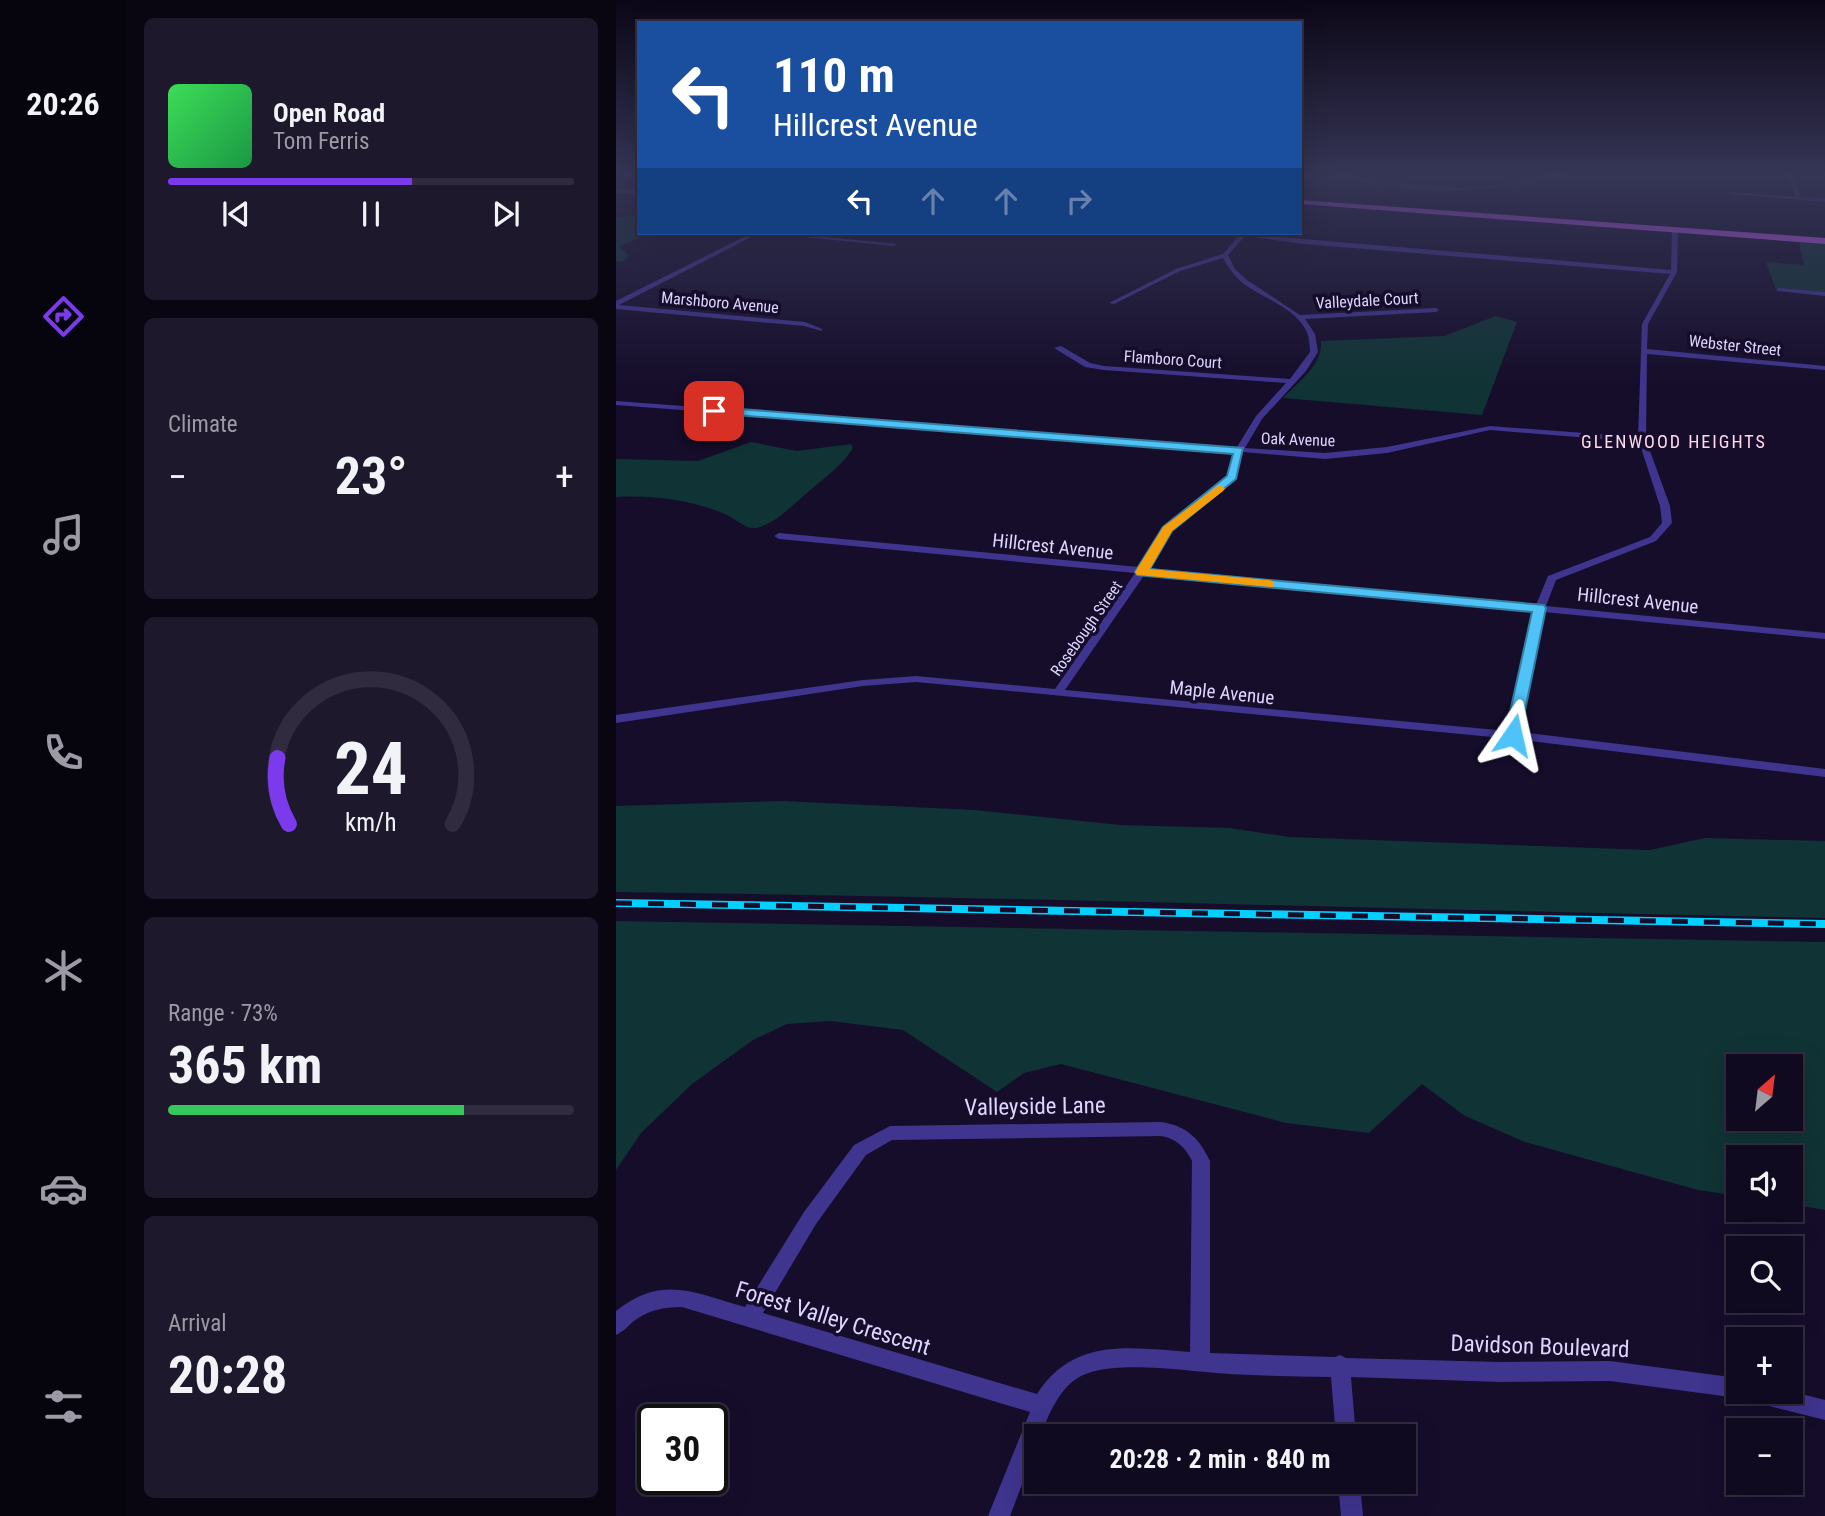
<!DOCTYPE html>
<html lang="en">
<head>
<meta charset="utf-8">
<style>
	:root { --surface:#100a20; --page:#1e182d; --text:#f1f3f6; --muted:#9c9aa5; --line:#302b3e; --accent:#7c3aed }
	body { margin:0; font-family:"Roboto Condensed",sans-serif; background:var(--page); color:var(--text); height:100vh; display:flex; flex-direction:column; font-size:26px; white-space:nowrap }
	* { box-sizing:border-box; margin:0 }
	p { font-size:23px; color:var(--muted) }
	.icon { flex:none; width:38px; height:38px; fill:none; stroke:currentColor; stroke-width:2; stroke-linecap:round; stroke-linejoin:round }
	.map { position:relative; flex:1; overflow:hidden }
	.panel { display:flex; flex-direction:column; gap:18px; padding:18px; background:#090612; width:490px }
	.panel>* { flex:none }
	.top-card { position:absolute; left:21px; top:21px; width:665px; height:214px; border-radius:0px; box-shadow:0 7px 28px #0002,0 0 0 2px var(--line); background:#1a4fa0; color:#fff; overflow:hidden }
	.needle { width:46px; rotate:28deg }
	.controls { position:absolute; left:1110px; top:1054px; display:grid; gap:14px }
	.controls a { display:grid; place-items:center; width:77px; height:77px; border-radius:0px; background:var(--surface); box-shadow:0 7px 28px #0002,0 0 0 2px var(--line); font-size:35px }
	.speed { position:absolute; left:21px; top:1404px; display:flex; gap:14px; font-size:35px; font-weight:700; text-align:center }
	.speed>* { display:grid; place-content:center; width:91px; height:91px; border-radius:50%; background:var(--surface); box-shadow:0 7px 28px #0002,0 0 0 2px var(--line); line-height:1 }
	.speed .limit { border:4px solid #111; border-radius:10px; background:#fff; color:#111 }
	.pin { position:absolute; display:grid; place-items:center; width:60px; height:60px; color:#fff; margin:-30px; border-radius:14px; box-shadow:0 4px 10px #0006 }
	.me { position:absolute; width:77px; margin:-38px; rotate:11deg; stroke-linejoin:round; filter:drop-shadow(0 0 5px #0008) }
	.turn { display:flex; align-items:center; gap:24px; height:147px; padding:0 21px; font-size:32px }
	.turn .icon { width:91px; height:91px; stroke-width:2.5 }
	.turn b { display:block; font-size:49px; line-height:60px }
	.lanes { display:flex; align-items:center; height:66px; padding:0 21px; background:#0003; justify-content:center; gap:35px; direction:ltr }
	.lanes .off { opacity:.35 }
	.big { font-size:52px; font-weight:700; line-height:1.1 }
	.panel .widget { flex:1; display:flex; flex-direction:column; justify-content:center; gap:10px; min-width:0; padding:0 24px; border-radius:10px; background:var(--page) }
	.panel .dial { align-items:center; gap:0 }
	.dial svg { height:182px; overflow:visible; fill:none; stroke:var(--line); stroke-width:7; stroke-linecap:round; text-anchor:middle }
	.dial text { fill:var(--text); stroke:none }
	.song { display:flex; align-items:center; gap:21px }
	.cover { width:84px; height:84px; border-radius:10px; background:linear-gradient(135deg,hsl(130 70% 55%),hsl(140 70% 35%)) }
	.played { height:7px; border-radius:4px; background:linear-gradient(90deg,var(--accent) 60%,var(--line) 60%) }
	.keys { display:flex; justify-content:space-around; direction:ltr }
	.heat { display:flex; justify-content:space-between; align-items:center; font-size:38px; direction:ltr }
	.charge { height:10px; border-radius:5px; background:linear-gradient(90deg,#34c759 73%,var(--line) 0) }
	.trip { position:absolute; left:408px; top:1424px; width:392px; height:70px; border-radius:0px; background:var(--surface); box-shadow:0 7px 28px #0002,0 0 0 2px var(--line); font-weight:700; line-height:70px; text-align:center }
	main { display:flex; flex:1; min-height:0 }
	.dock { display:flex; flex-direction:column; width:126px; justify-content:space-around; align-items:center; background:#06040d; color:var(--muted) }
	.dock .icon { width:49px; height:49px }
	.dock .selected { color:var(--accent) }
	.dock b { font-size:32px; color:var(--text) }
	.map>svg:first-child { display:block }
</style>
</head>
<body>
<main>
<nav class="dock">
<b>20:26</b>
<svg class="icon selected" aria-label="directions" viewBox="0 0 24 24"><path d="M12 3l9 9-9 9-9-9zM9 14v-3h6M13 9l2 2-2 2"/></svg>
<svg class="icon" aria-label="music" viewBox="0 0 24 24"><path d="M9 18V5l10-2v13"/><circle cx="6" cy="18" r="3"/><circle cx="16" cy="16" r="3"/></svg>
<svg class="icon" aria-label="phone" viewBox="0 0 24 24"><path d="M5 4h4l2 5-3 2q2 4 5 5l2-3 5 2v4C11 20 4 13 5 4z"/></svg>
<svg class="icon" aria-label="climate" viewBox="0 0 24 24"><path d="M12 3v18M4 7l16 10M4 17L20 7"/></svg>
<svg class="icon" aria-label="car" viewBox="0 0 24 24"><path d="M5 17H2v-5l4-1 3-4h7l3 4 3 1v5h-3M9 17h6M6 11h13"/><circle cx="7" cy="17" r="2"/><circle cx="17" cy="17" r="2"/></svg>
<svg class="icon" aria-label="filters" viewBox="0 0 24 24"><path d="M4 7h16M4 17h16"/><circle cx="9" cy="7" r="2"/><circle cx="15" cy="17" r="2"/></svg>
</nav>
<section class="panel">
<div class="widget">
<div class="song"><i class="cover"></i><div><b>Open Road</b><p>Tom Ferris</p></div></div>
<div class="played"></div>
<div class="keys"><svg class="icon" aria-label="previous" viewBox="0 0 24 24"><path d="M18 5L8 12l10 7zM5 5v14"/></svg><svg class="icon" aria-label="pause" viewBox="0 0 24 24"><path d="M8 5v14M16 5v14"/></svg><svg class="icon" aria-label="next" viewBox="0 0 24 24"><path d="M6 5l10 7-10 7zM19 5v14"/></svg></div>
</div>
<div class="widget"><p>Climate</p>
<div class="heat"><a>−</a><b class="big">23°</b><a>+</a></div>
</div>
<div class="widget dial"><svg viewBox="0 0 100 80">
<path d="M14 69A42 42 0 1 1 86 69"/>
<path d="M14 69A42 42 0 0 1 9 40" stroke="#7c3aed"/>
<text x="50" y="56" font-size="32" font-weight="700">24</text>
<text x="50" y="72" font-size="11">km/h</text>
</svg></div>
<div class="widget"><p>Range · 73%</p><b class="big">365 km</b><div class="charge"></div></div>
<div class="widget"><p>Arrival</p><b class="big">20:28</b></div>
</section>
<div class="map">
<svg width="1209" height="1516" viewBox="0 0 1209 1516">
	<rect width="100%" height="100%" fill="#150d2a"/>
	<g fill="#103335" fill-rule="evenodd">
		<polygon points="23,215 23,233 36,233 3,246 13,256 6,262 0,261 0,218"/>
		<polygon points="1183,243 1209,244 1209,293 1160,289 1150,262 1188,265"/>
		<path d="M880 316 901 322 866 415 667 398C683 381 707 365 705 341L828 336Z"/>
		<path d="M135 442 181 451 235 444 237 448C226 466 207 479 191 493 176 505 164 520 144 527 131 532 122 520 111 515 78 500 35 495 0 497V459L82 461Z"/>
		<path d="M166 801 359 810 505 825 614 828 673 837 1034 850 1089 838 1209 841V918C806 910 403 897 0 892V806Z"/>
		<path d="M0 921 1209 942V1210L1174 1204V1157H1122V1196L1082 1190 909 1142 849 1116 806 1084 753 1133 670 1123 445 1064 408 1073 381 1092 287 1030 214 1021 171 1024 137 1040 76 1084 25 1133 0 1170ZM1122 1066H1174V1118H1122Z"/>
	</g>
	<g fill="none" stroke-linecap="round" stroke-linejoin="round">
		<g fill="#3f348e" fill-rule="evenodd">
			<polygon points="691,173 699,173 684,177 684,174"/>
			<path d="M720 173 778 183 843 187 879 185 942 173H952C900 194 771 198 720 173Z"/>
			<polygon points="1171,173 1177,173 1185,197 1209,198 1209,202 1112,194 1115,192 1180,197"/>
			<polygon points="0,189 23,190 23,194 0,193"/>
			<path d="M1059 228 1062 230 1061 272 1032 324 1031 349 1209 366V370L1031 354 1030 440 1054 506 1056 523 1040 541 940 580 930 606 1209 633V639L928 612 922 628 904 732 1209 769V777L897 739 300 682 247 686 0 723V715L247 680 300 676 439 689 519 573 163 539 158 536 163 533 523 567 548 527 612 476 619 452 0 405V401L621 447 640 416 670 383 488 370 469 367 438 348 445 346 474 363 488 366 674 379 694 352C694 347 693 340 692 335 683 309 648 299 628 284 618 276 613 268 607 258L564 271 498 304 493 303 560 269 607 254 623 235 617 233 1055 270 1056 230ZM629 236 688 244 1054 274 1026 324 1022 437 874 426 771 447 709 453 629 448 646 419 690 371 702 352 699 334 689 319 820 312 823 310 820 308 684 315 631 280 619 269 612 255ZM874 430 1023 442 1044 506 1046 523 1034 537 932 576 920 605 532 568 555 531 619 479 627 452 709 459 771 453ZM529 574 918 611 912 628 892 731 449 690Z"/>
			<polygon points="136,233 143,233 3,305 189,322 206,329 206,331 188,326 0,309 0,301"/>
			<polygon points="148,233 168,233 281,244 278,246"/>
			<polygon points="1163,288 1209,292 1209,296 1161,291 1160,290"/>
			<path d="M545 1122C571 1126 583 1138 594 1161V1353L719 1357 724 1355 730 1358 884 1362 994 1361 1122 1378V1391H1174L1209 1400V1420L1133 1401 1125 1397 1122 1398 994 1381 884 1382 735 1377 740 1437H720L715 1377C681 1376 647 1376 613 1374 573 1372 500 1359 465 1376 443 1388 433 1414 424 1437H420V1448L394 1516H372L414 1412 66 1307C48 1307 32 1310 18 1321 12 1326 8 1331 0 1335V1311C46 1274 79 1293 129 1307L188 1212 238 1145 274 1126ZM545 1136C561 1139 569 1147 576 1161L574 1352C516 1348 458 1336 421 1394L147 1313 200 1224 250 1155 276 1140Z"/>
			<polygon points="722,1482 744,1482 747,1516 725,1516"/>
		</g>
		<polygon fill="#d05dff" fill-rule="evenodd" points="684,200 1209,238 1209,244 684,204"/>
		<defs>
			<polyline id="rail" points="0,903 1209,924"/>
		</defs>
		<use href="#rail" stroke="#02d0ff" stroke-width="8"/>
		<use href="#rail" stroke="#150d2a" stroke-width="5" stroke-dasharray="16" stroke-linecap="butt"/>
	</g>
	<linearGradient id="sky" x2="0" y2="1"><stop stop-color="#0c0717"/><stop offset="0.45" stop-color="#353555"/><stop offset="1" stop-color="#353555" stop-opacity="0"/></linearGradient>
	<rect width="1209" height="385" fill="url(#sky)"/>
	<polygon fill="#4fc3f7" stroke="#337fa1" stroke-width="2" points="98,407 627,448 620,479 556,531 534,569 928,605 930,608 904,735 897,740 889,735 916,612 521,575 519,572 547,527 611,476 617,454 94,413 94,408"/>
	<polygon fill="#f59e0b" points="603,485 609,488 607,491 556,531 534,569 652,580 657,581 657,587 521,575 519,572 547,527"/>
	<g text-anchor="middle" stroke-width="7" stroke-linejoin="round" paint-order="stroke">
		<g font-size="16" fill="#ded6ff" stroke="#150d2a">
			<text transform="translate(751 300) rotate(-3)" y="6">Valleydale Court</text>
			<text transform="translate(104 302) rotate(5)" y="6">Marshboro Avenue</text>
			<text transform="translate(1119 345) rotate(6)" y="6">Webster Street</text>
			<text transform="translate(557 359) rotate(4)" y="6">Flamboro Court</text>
			<text transform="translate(682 439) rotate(2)" y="6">Oak Avenue</text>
			<text transform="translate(470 628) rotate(-55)" y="6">Rosebough Street</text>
		</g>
		<g font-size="18" letter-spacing="2" fill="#ffd8ee" stroke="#150d2a">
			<text x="1058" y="448">GLENWOOD HEIGHTS</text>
		</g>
		<g font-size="19" fill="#ded6ff" stroke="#150d2a">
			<text transform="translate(437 546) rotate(6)" y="7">Hillcrest Avenue</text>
			<text transform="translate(1022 600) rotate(6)" y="7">Hillcrest Avenue</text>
			<text transform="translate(606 692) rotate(6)" y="7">Maple Avenue</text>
		</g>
		<g font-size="23" fill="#ded6ff" stroke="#150d2a">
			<text transform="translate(419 1106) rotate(-1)" y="8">Valleyside Lane</text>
			<text transform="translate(217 1318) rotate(17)" y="8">Forest Valley Crescent</text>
			<text transform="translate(924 1346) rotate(2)" y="8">Davidson Boulevard</text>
		</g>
	</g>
</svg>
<div class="controls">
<a><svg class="needle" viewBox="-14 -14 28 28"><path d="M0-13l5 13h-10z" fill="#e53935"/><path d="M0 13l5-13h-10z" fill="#9c9aa5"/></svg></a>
<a><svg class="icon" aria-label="sound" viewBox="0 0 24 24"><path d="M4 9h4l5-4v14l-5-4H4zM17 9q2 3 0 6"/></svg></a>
<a><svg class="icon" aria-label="search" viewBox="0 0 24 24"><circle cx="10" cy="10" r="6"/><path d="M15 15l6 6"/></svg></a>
<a>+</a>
<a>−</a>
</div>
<div class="speed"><div class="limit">30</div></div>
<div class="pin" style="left:98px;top:411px;background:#d93025"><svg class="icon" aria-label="arrive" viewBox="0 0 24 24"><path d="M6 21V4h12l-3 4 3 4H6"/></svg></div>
<svg class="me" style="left:897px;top:735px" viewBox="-20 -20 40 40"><path d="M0-17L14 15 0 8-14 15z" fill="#4fc3f7" stroke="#fff" stroke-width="4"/></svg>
<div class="trip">20:28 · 2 min · 840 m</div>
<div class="top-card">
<div class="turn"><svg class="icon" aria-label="left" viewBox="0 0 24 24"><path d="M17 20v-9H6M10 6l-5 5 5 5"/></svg><div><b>110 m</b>Hillcrest Avenue</div></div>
<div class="lanes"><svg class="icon" aria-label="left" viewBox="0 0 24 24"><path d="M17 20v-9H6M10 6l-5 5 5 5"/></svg><svg class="icon off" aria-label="ahead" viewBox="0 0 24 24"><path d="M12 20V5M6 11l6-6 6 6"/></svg><svg class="icon off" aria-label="ahead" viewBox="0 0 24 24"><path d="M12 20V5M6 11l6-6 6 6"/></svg><svg class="icon off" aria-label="right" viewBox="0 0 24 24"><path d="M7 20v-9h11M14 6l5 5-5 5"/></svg></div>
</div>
</div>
</main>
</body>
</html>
